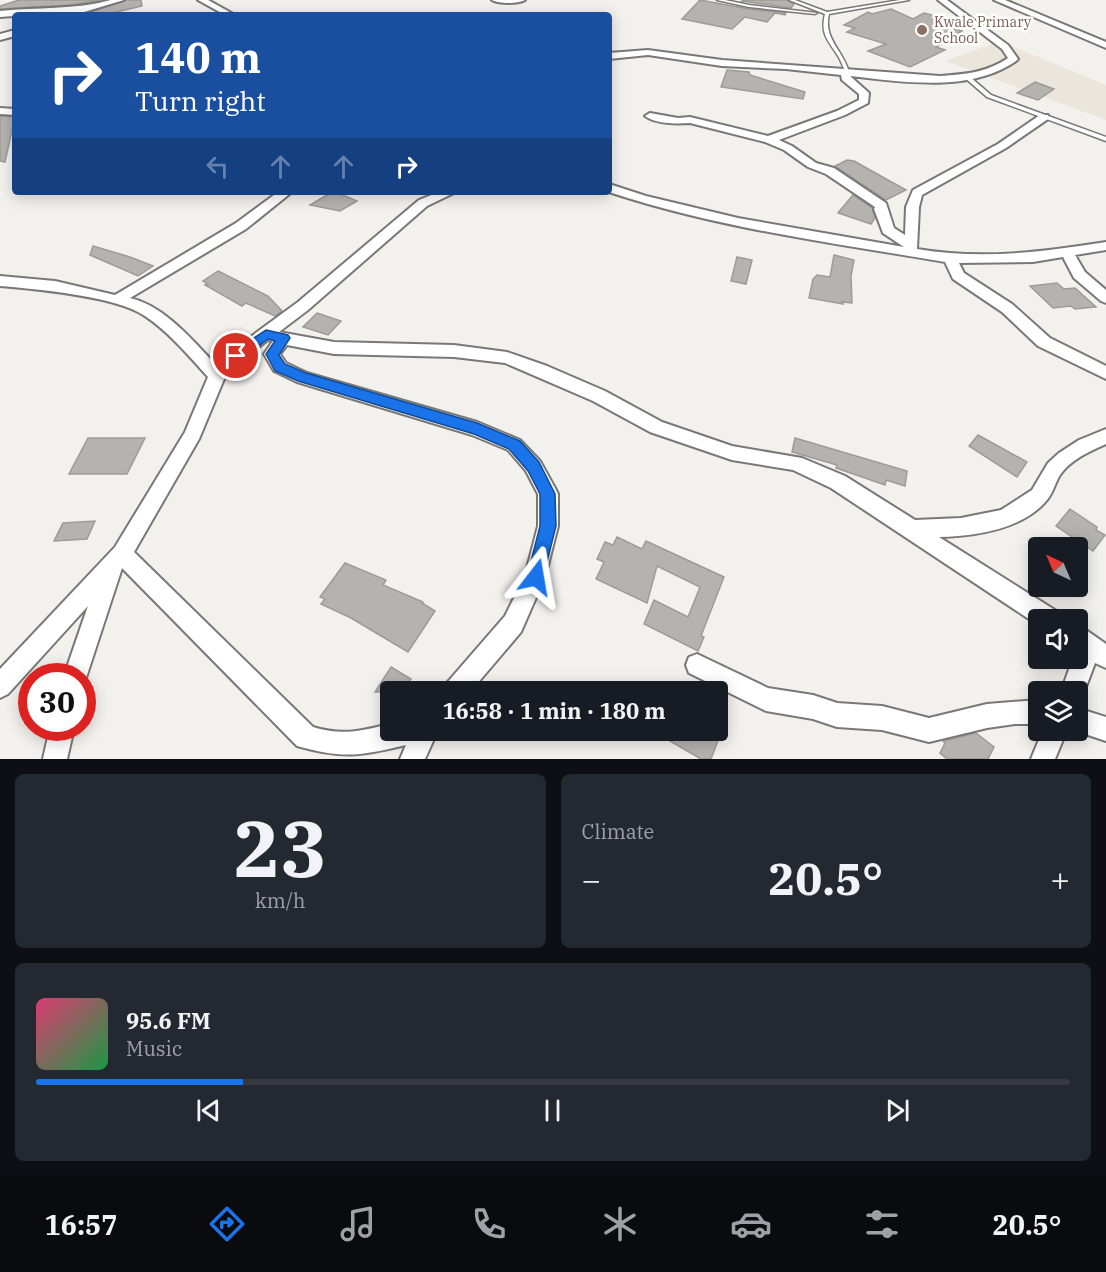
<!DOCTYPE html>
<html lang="en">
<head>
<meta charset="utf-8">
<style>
	:root { --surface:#171b24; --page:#242831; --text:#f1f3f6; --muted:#9ea1a6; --line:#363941; --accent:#1a73e8 }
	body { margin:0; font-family:"IBM Plex Serif",serif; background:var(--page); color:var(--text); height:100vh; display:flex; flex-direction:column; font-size:22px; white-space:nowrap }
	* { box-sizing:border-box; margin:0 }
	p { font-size:20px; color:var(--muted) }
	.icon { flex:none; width:33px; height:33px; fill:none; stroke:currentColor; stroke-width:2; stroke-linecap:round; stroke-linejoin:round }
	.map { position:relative; height:759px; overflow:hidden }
	.side { display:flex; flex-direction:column; gap:15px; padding:15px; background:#0d0f14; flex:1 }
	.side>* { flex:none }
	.banner { position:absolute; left:12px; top:12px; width:600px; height:183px; border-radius:6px; box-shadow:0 3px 15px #0003; background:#1a4fa0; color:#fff; overflow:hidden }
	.needle { width:39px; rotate:316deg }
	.fabs { position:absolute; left:1028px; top:537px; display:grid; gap:12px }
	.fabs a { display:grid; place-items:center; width:60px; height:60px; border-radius:6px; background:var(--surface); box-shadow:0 3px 15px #0003; font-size:30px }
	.speed { position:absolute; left:18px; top:663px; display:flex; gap:12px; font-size:30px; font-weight:700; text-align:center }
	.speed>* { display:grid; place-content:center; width:78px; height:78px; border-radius:50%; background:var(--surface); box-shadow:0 3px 15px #0003; line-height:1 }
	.speed .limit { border:9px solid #d22; background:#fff; color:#111 }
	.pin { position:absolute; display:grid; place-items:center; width:51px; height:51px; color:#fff; margin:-26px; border:3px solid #fff; border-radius:50%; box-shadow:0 2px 6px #0007 }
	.me { position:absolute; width:66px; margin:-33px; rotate:14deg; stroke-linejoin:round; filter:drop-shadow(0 0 4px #0008) }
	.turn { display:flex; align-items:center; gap:21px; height:126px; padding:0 24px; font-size:27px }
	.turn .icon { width:78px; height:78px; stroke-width:2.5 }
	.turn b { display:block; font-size:42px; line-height:51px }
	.lanes { display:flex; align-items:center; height:57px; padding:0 24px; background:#0003; justify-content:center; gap:30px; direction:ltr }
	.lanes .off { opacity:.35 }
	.big { font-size:45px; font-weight:800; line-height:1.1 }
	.side .tile { flex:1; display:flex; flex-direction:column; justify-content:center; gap:9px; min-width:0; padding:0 21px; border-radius:9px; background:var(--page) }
	.side .dial { align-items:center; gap:0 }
	.dial b { font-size:78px; line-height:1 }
	.song { display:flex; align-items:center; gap:18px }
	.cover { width:72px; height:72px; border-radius:9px; background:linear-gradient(135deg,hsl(340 70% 55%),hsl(140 70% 35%)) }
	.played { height:6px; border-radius:3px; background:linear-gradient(90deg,var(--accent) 20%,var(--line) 20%) }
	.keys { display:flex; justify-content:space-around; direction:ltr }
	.heat { display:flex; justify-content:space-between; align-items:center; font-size:33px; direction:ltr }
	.side .tiles { flex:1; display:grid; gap:15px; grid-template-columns:1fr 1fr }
	.tile:last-child { grid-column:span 2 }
	.trip { position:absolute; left:380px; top:681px; width:348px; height:60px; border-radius:6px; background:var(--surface); box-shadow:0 3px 15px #0003; font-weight:800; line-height:60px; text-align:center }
	.tab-bar { display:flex; height:96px; justify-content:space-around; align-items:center; background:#090b0e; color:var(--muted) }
	.tab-bar .icon { width:42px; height:42px }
	.tab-bar .current { color:var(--accent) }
	.tab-bar b { font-size:27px; color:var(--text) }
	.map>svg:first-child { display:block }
</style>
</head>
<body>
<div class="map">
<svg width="1106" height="759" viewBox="0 0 1106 759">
	<rect width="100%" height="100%" fill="#f3f1ee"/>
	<polygon fill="#ebe6dc" points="1000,41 1106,85 1106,120 945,61"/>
	<g fill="#b5b3b0" stroke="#9d9b98" stroke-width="1.5">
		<polygon points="19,0 101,0 70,5 0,9 0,6"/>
		<polygon points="126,0 141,0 142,6 104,15 82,15"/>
		<polygon points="700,0 749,9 786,13 785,15 775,13 767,22 745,17 732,29 682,19"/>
		<polygon points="744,0 787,0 794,4 791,8 742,1"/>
		<polygon points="891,9 913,19 924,13 955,21 946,26 962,31 936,47 945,50 910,67 868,51 886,44 847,32 855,28 844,25 868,12 872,14"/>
		<polygon points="727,70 749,72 750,75 805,92 803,99 721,87"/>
		<polygon points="1035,82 1054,89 1038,100 1017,93"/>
		<polygon points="0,116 15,117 5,162 0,161"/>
		<polygon points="847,160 854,161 906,190 886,200 835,166"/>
		<polygon points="332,192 336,192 357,201 340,211 310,205"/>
		<polygon points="853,195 872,208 875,218 871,224 838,213"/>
		<polygon points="93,246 130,257 153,266 138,276 90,255"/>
		<polygon points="834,255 854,260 851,276 852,303 842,302 843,304 809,298 813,279 817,275 830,277"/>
		<polygon points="737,257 752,260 746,284 731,281"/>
		<polygon points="218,271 268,296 282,311 275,316 246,303 242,306 205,285 208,284 203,281"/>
		<polygon points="1057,283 1064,289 1075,288 1096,307 1075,309 1071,306 1053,308 1030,286"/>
		<polygon points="317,313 341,321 328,335 303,327"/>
		<polygon points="978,435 1027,462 1017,477 969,446"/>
		<polygon points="88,438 145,438 127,474 69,474"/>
		<polygon points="795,438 907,471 905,486 886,480 885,485 836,468 837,465 792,452"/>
		<polygon points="1070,509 1097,527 1096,530 1105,535 1093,551 1056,526"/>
		<polygon points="95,521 87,539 54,541 63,523"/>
		<polygon points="617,537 642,549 646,541 724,577 701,636 704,637 698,651 644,624 654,600 688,617 700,587 657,566 647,603 596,579 604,562 597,559 605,542 613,545"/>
		<polygon points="345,563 386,580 383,585 423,602 422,603 435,611 408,652 351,618 321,604 325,599 320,597"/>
		<polygon points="391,667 411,679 403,692 375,692"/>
		<polygon points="651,730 722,730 711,759 701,759"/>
		<polygon points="976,733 994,747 988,759 947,759 940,753 945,743 943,741"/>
	</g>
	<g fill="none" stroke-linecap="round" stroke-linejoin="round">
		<defs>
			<g id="service">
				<polygon points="717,0 725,0 749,5 817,13 815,14 749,7"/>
				<path d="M789 0H795L827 12 900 0H909L829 14C823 39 843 50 849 72L847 73C843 69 842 62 838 56 828 40 820 34 825 14Z"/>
				<polygon points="965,76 969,76 991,95 1106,137 1106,141 987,97 965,78"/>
			</g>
			<g id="minor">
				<path d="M111 0H124L74 15H69V12L0 17V11C37 7 75 10 111 0Z"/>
				<polygon points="198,0 208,0 235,15 225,15"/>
				<path d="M492 0H525C518 4 499 4 492 0Z"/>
				<path d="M938 0H947L1008 45 1018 59 1016 61C970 93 904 82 850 76L869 93 868 103 845 115 779 140 792 146 816 163 834 168 886 203 894 228 905 235 906 207 913 190 998 144 1040 115H1048V119L1006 148 922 195 919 207 917 249C983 260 1041 252 1106 242V250L1075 255 1085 272 1106 290V303L1101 301 1074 278 1063 257 1033 262 959 263 964 273 1012 304 1050 338 1106 366V379L1038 346 1002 312 953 279 945 262C833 243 717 228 609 192V184L646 196 738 218 904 247 883 233 874 209 875 207 826 174 808 167 784 150 765 142 690 123C676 124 656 124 645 116L650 113 678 118 690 117 768 136 837 111 859 100V94L842 80 841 75 786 69 722 66 648 55 609 59V53L648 50 722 60 940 76C965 74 986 73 1008 58L1002 49Z"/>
				<polygon points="994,0 1005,0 1106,42 1106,48"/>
				<polygon points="15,30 15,36 0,40 0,34"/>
				<polygon points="0,108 15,109 15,115 0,114"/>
				<path d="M278 192H292L246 229 130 298C165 306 193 341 217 366L230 352 298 302 419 200 439 192H456L427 206 308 310 279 332 334 342 454 345 507 352 547 366 605 391 662 422 732 446 802 458 845 476 915 520 961 518 1001 510 1032 490 1048 463 1059 453 1079 440 1106 429V444C1090 451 1070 460 1060 475 1055 483 1053 493 1047 500 1022 530 975 536 939 537L1058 612 1061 620H1038V625L831 488 793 470 732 460 650 432 593 401 505 363 454 357 334 354 287 345 280 354 286 363 307 373 477 422 520 440 540 461 555 488 558 494V526L545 577 521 632 470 692H442L446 684 505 616 525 576 538 526V494L526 471 508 450 472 435 297 382 274 371 264 354 273 341 268 340 242 360 224 379 199 439 134 552 313 727C343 736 360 731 390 724V730H438L425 759H400L406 745C360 756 343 759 297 746L122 568 84 684 82 685V676H64L88 606 8 694 0 698V669L115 547 185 432 208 377C189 356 169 332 145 316 116 296 36 289 0 286V276L55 281 115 295 236 223Z"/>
				<polygon points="1077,627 1086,630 1106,644 1106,668 1095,663 1081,700 1077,702 1077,692 1061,692 1073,658 1077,658"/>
				<polygon points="697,654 768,688 813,695 837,703 882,706 929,718 987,704 1038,700 1038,724 1015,724 987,728 929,742 882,730 837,727 813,719 766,711 689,673 686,665 689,657"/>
				<polygon points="1077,708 1106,717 1106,741 1073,730 1077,730"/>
				<polygon points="50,728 74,728 67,759 43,759"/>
				<polygon points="1043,730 1067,730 1055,759 1031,759"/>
			</g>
		</defs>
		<use href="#service" stroke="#7a7875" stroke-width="3"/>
		<use href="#minor" stroke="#7a7875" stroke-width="4"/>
		<use href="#service" fill="#fff" fill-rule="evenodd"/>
		<use href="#minor" fill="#fff" fill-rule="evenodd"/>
	</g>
	<polygon fill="#1a73e8" stroke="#114b97" stroke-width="1.5" points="266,330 288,335 290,338 279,355 285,364 306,373 477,423 520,441 539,462 555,494 556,526 542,582 536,585 529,582 527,577 540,526 540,494 528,471 509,449 474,434 298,381 275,371 266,354 275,341 268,339 241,360 231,360 229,356 231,353"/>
	<circle fill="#8d6e63" stroke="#fffffe" stroke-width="2" cx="922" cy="30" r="6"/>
	<g text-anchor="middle" stroke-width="5" stroke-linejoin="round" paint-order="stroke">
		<g font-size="14" fill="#785e54" stroke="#fffffe" text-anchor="start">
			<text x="934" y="27">Kwale Primary<tspan x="934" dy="16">School</tspan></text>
		</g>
	</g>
</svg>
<div class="fabs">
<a><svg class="needle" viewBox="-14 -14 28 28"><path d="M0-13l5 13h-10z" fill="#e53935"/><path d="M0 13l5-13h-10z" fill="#9ea1a6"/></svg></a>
<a><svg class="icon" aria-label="sound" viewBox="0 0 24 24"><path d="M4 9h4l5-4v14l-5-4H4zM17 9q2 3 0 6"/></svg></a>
<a><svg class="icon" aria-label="layers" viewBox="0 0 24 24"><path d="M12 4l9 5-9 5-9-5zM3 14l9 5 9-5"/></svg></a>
</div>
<div class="speed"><div class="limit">30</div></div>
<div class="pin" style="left:236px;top:356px;background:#d93025"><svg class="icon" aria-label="arrive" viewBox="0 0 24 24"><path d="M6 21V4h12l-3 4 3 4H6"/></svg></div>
<svg class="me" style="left:536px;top:577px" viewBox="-20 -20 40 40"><path d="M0-17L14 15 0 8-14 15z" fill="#1a73e8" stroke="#fff" stroke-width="4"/></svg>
<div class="trip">16:58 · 1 min · 180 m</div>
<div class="banner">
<div class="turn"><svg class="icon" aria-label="right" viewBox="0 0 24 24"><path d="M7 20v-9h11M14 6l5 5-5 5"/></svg><div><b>140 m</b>Turn right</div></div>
<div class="lanes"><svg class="icon off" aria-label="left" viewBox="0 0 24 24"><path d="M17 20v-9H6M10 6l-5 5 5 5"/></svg><svg class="icon off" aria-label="ahead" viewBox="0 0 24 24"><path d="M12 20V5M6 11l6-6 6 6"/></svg><svg class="icon off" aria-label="ahead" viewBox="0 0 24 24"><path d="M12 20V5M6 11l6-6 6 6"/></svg><svg class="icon" aria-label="right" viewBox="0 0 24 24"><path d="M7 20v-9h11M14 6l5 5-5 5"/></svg></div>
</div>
</div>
<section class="side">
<div class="tiles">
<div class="tile dial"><b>23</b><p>km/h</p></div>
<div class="tile"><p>Climate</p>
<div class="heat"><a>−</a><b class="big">20.5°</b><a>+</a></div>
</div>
<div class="tile">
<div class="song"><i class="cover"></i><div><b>95.6 FM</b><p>Music</p></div></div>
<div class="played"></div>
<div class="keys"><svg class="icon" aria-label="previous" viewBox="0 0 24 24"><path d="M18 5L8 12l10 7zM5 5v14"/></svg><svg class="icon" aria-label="pause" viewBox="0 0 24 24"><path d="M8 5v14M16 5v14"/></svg><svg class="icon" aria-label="next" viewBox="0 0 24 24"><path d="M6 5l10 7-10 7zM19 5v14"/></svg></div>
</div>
</div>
</section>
<nav class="tab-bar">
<b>16:57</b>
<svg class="icon current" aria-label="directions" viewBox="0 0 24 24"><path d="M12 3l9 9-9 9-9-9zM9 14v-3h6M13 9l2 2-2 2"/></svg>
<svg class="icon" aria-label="music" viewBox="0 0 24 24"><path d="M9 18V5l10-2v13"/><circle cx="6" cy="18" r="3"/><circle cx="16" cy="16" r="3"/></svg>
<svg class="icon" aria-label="phone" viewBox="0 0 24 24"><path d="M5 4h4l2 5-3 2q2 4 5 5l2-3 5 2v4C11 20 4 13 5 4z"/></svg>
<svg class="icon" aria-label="climate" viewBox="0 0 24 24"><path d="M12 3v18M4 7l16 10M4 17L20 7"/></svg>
<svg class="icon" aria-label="car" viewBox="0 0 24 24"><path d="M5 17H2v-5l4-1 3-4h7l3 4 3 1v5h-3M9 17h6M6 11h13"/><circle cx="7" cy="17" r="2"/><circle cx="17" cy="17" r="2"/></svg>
<svg class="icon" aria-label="filters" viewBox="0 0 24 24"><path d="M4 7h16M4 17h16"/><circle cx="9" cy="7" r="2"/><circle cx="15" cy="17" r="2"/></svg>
<b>20.5°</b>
</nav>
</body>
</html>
